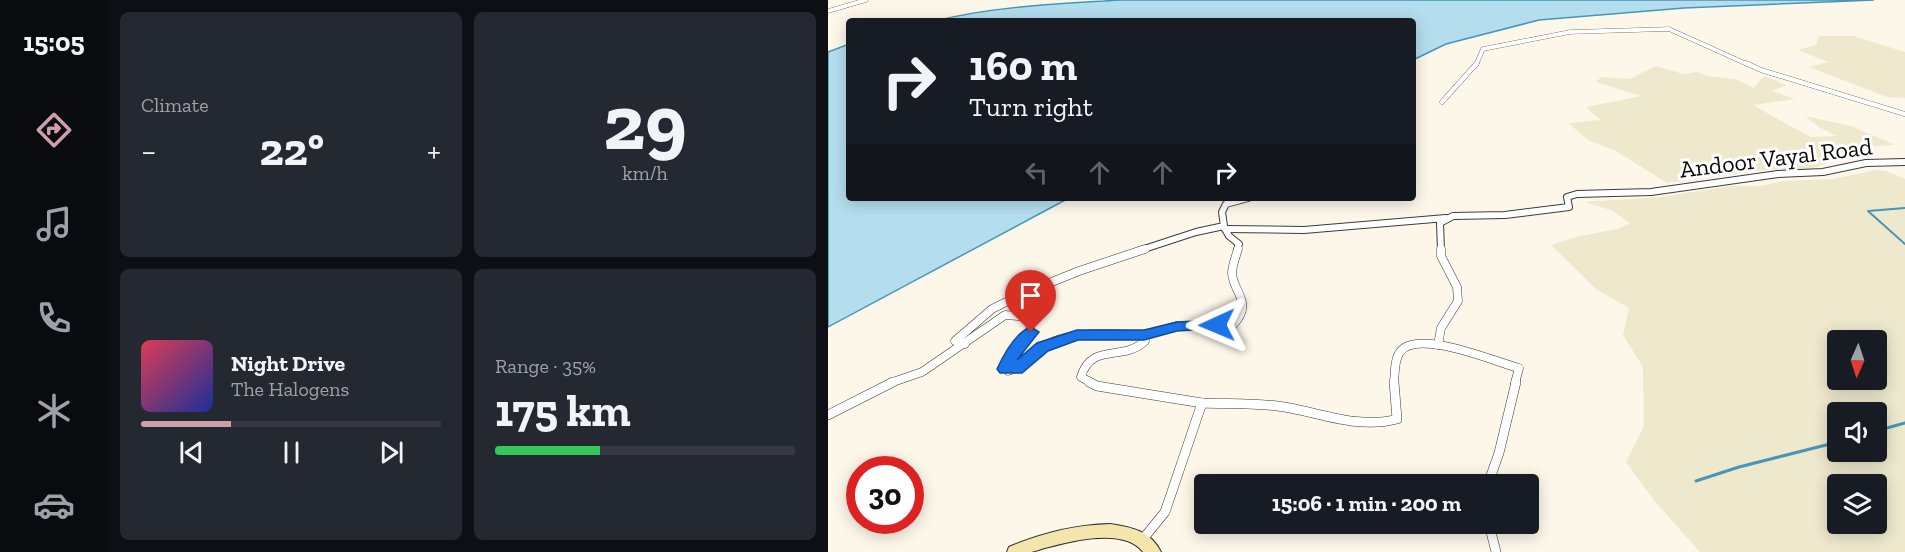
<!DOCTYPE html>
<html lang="en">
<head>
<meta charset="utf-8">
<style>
	:root { --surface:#171b24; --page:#242831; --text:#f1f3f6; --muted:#9ea1a6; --line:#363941; --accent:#cf9ea6 }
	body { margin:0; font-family:"Zilla Slab",serif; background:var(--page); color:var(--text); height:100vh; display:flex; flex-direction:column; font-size:22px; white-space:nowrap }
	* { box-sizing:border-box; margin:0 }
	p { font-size:20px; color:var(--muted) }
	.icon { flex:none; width:33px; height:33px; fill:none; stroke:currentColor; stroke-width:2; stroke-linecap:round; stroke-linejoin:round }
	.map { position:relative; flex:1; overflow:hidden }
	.sheet { display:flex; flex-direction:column; gap:12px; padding:12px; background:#0d0f14; width:720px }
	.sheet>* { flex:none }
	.guide { position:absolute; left:18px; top:18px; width:570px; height:183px; border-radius:6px; box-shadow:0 3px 15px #0003; background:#171b24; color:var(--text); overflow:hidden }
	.needle { width:39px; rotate:183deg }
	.buttons { position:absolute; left:999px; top:330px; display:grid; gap:12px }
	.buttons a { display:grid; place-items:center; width:60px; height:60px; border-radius:6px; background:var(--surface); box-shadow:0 3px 15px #0003; font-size:30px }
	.speed { position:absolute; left:18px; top:456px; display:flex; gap:12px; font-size:30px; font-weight:700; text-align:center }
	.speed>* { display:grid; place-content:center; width:78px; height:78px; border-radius:50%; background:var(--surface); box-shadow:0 3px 15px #0003; line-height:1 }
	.speed .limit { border:9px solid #d22; background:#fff; color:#111 }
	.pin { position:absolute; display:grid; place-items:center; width:51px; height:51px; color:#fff; margin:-62px -26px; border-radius:50% 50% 50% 0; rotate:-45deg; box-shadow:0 0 6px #0007 }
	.pin .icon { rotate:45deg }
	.me { position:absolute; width:66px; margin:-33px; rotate:269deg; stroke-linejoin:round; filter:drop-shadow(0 0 4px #0008) }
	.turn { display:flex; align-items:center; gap:21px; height:126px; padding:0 24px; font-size:27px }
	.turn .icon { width:78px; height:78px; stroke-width:2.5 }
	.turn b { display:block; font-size:42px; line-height:51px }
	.lanes { display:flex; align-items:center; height:57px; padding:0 24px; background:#0003; justify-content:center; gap:30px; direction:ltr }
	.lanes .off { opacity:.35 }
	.big { font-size:45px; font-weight:700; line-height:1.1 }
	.sheet .widget { flex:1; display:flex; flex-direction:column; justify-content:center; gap:9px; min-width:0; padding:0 21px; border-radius:9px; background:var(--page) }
	.sheet .dial { align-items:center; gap:0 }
	.dial b { font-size:78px; line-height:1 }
	.song { display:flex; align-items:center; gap:18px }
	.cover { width:72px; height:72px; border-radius:9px; background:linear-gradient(135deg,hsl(350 70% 55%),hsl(230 70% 35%)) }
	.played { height:6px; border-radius:3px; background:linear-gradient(90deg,var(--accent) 30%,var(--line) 30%) }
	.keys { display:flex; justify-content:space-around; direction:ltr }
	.heat { display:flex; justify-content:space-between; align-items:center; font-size:33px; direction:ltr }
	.charge { height:9px; border-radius:4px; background:linear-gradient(90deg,#34c759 35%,var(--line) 0) }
	.sheet .tiles { flex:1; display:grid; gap:12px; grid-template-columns:repeat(2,1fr) }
	.trip { position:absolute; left:366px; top:474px; width:345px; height:60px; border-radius:6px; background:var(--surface); box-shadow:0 3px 15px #0003; font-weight:700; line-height:60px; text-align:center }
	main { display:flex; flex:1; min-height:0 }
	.menu { display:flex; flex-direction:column; width:108px; justify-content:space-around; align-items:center; background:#090b0e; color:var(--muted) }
	.menu .icon { width:42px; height:42px }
	.menu .active { color:var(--accent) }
	.menu b { font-size:27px; color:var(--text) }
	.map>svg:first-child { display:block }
</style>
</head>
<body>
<main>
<nav class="menu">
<b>15:05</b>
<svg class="icon active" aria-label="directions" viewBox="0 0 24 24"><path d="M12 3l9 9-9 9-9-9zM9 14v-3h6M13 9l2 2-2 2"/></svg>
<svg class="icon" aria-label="music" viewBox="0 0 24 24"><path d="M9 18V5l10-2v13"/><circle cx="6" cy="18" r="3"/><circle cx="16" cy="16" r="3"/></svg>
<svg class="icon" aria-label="phone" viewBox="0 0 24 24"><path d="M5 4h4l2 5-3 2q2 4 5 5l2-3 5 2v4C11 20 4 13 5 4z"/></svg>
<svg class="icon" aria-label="climate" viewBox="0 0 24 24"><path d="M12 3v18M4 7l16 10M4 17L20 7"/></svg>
<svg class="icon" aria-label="car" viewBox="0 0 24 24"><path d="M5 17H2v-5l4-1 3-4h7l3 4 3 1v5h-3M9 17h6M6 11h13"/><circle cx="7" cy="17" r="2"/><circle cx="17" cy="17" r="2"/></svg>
</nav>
<section class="sheet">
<div class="tiles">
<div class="widget"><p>Climate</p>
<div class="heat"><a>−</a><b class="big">22°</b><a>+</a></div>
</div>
<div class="widget dial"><b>29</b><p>km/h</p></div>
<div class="widget">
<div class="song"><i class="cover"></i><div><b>Night Drive</b><p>The Halogens</p></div></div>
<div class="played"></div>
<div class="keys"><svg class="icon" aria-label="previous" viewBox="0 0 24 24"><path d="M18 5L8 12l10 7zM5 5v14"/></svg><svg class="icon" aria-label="pause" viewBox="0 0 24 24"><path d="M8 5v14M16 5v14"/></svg><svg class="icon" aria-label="next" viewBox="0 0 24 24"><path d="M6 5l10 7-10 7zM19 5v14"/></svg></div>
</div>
<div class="widget"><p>Range · 35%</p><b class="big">175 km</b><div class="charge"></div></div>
</div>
</section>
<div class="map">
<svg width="1077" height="552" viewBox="0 0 1077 552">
	<rect width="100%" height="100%" fill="#fcf7e9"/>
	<g fill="#eee8cd" fill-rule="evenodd">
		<polygon points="991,36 1025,36 1077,52 1077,98 1059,97 981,67 1000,62 970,50 988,45"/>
		<polygon points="828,66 855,74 869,72 879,76 907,79 926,88 936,76 958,85 944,91 967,99 925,105 944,116 983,137 1009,136 991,127 977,116 1023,126 1067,145 1026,147 1035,156 996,164 982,169 939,170 839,183 788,151 760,140 740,123 772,120 758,107 814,96 768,82 773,77 801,79"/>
		<path d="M1048 170 1058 171 1077 179V552H872L828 503 798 462 816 426 815 367 795 335 801 308 768 289 723 245 748 237 789 229 802 223 783 210 756 202 834 197 901 186H933L955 181 1005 179ZM1048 340V380H1010V340ZM1048 412V452H1010V412ZM1048 484V524H1010V484Z"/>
	</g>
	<g fill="#b4dded" stroke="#4596ba" stroke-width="1.5">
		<path d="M292 0H1046L856 8 711 20 618 44 585 60V21H107C167 6 230 4 292 0Z"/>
		<polygon points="21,44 21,198 241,198 0,327 0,52"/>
	</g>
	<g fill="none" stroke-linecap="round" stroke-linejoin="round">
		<polyline stroke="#4596ba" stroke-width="2" points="1077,208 1040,211 1077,244"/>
		<g stroke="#4596ba" stroke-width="3">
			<polyline points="1048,431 1077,423"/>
			<polyline points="868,481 911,467 1010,442"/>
		</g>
		<defs>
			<g id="street-far4">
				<polyline points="0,11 38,0"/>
				<polyline points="648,65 655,49 742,32 841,29 921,65"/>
			</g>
			<g id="street-far3">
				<polyline points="918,63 933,70 1077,114"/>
				<polyline points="614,102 649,63"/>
			</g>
			<g id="street-far2">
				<polyline points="396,227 401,236 411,244 409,250"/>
				<polyline points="397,229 476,230 618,218"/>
				<polyline points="313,250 368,232 396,226 394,212 398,204 420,198"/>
				<polyline points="613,250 612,223 625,216 677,215 741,207 739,197 749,194 823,192 950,174 995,172 1038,163 1077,162"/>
			</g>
			<g id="street-far1">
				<path d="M316 335 348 326H404C427 303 405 293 404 273 404 266 408 256 410 249"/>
				<polyline points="137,344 127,341 164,309 194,294 251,271 317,249"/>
				<polyline points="610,345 613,328 630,301 629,287 613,256 613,249"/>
				<path d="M62 383 94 372 177 315 202 317C207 337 187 351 177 366L180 371C195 367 202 354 214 347 244 329 283 334 316 335L317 341C295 362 263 342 253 377L264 383"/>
				<path d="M566 383C567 374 566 360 572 352 589 328 667 362 691 368L687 383"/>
			</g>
			<g id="street">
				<polyline points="261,382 269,386 374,403 337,512 315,539"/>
				<path d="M374 403C399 404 424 403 449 406 490 411 528 430 569 419L566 382"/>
				<polyline points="0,415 65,382"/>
				<polyline points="660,484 671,453 688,382"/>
				<polyline points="661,524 668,552"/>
			</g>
			<path id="secondary" d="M282 524C303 527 323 531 333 552H315C297 528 246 540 221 547 215 548 209 551 203 552 195 552 187 552 179 552L181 547C214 533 246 525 282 524Z"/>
		</defs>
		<use href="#street-far4" stroke="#3c3c3c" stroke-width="4.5"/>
		<use href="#street-far3" stroke="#3c3c3c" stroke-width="5"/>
		<use href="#street-far2" stroke="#3c3c3c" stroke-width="8"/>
		<use href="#street-far1" stroke="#3c3c3c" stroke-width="9"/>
		<use href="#street" stroke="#3c3c3c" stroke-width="10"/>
		<use href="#secondary" stroke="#2b2b2b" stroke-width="2"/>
		<use href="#street-far4" stroke="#fff" stroke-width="4"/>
		<use href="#street-far3" stroke="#fff" stroke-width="4.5"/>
		<use href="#street-far2" stroke="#fff" stroke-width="6"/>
		<use href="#street-far1" stroke="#fff" stroke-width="8"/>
		<use href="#street" stroke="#fff" stroke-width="9"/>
		<use href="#secondary" fill="#f4e5ac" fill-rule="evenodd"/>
	</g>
	<path fill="#1a73e8" stroke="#114b97" stroke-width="1.5" d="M389 320 394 321 397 325 394 328 349 331 316 340H250L220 351 194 373H172L169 369C175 356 188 332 203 327L211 332 189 360 209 343 249 330H316L349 322Z"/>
	<g text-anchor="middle" stroke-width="6" stroke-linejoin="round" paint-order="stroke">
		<g font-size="24" fill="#090909" stroke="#fff">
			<text transform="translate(948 158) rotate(-7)" y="8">Andoor Vayal Road</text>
		</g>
	</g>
</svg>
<div class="buttons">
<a><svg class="needle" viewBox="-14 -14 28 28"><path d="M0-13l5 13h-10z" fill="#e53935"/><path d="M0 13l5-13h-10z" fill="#9ea1a6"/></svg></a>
<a><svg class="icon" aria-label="sound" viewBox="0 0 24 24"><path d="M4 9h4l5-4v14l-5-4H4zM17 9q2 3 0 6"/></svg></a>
<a><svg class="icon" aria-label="layers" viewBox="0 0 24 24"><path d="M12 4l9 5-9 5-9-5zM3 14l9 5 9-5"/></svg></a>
</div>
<div class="speed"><div class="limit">30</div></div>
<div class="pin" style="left:203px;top:332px;background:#d93025"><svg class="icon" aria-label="arrive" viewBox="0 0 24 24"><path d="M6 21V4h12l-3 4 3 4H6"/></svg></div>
<svg class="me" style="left:389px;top:325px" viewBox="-20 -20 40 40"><path d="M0-17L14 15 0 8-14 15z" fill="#1a73e8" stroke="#fff" stroke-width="4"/></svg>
<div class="trip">15:06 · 1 min · 200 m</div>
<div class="guide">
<div class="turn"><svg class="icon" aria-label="right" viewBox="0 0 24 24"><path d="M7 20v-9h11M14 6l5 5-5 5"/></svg><div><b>160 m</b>Turn right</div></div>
<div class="lanes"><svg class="icon off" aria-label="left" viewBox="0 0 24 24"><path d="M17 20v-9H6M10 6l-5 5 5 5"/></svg><svg class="icon off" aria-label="ahead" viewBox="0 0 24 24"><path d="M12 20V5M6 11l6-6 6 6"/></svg><svg class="icon off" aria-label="ahead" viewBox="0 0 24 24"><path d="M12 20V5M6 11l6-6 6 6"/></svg><svg class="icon" aria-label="right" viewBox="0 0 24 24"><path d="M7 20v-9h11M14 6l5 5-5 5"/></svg></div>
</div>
</div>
</main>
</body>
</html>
